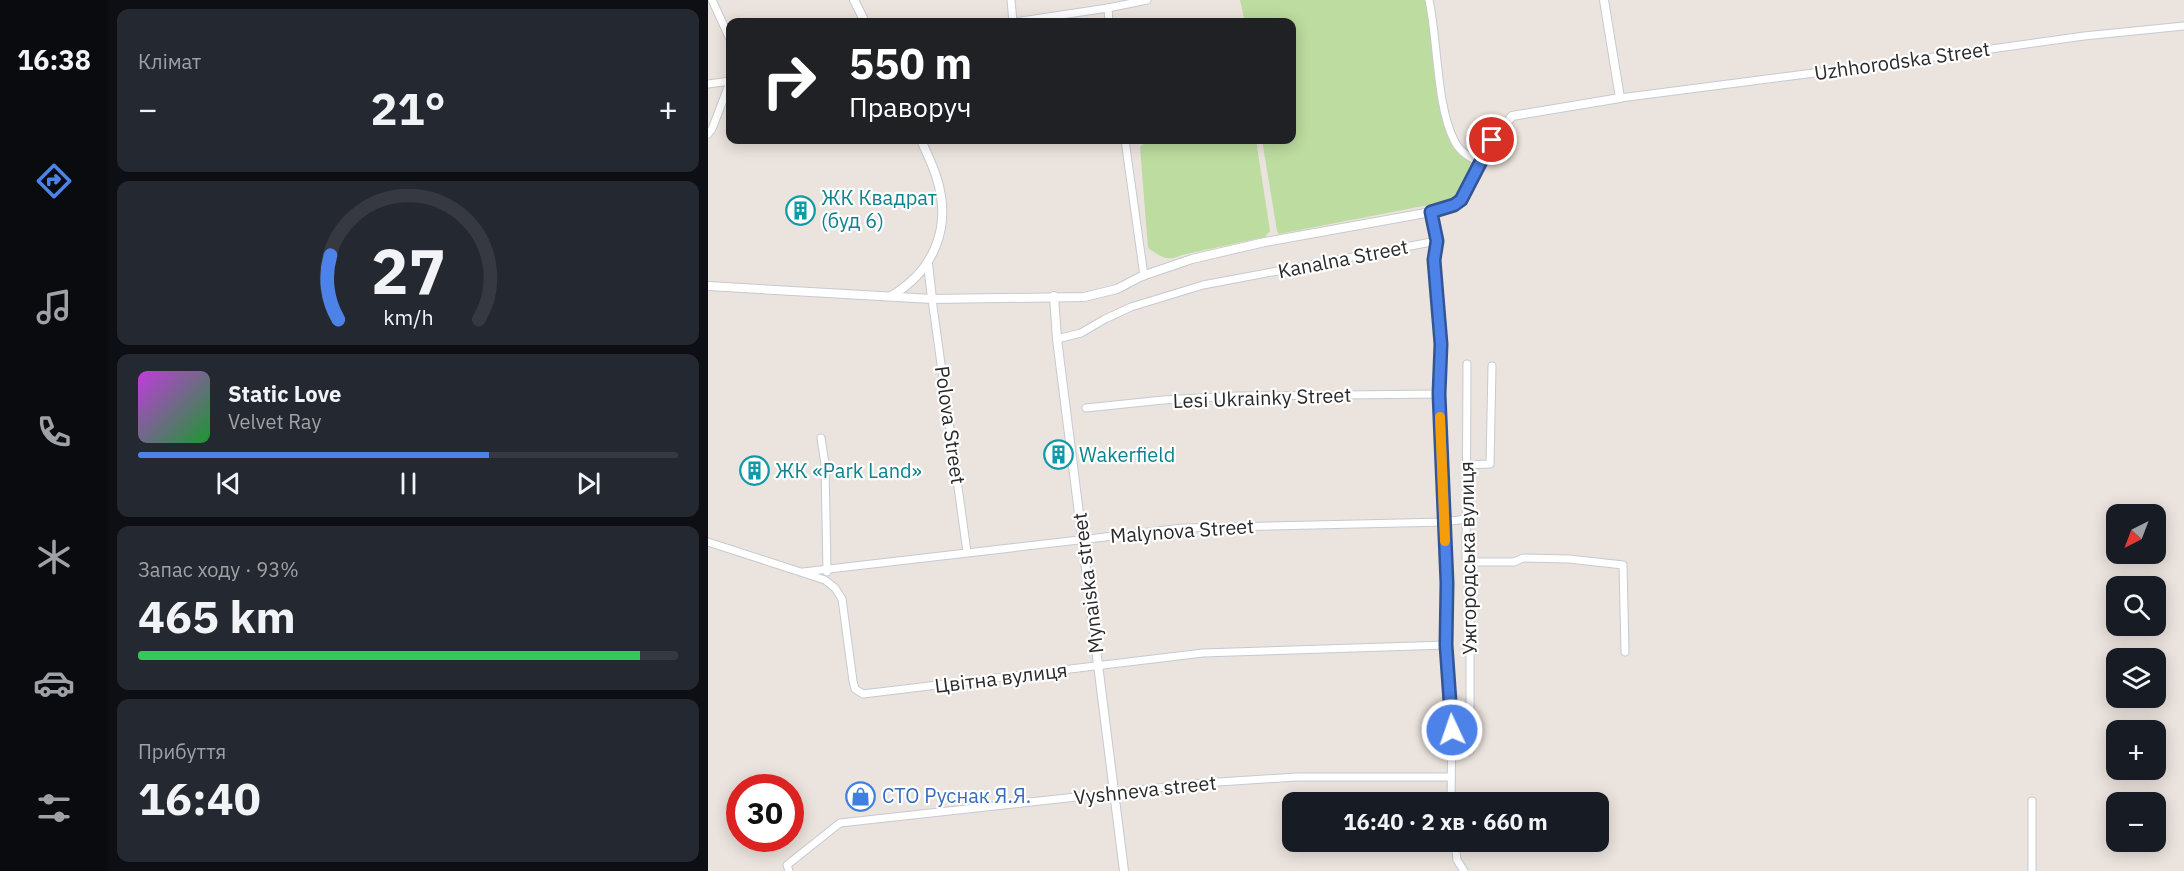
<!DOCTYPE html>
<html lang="uk">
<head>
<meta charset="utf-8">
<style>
	:root { --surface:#171b24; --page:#242831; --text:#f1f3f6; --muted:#9ea1a6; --line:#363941; --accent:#4d83e8 }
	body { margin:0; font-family:"IBM Plex Sans",sans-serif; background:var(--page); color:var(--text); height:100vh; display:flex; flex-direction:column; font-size:22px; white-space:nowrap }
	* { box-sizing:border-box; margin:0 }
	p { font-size:20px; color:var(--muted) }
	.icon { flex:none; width:33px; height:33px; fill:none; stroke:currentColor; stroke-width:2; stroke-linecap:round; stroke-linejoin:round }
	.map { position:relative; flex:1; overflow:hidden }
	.side { display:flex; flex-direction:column; gap:9px; padding:9px; background:#0d0f14; width:600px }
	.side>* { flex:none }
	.banner { position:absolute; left:18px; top:18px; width:570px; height:126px; border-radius:12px; box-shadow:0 3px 15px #0003; background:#202124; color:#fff; overflow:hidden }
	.needle { width:39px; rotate:222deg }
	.tools { position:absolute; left:1398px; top:504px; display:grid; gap:12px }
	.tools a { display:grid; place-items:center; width:60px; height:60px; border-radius:12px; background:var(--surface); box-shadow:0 3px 15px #0003; font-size:30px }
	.speed { position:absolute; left:18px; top:774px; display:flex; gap:12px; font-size:30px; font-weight:700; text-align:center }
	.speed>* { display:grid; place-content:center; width:78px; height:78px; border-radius:50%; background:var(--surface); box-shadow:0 3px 15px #0003; line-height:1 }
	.speed .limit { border:9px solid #d22; background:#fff; color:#111 }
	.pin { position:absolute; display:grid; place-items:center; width:51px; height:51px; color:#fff; margin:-26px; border:3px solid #fff; border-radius:50%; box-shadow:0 2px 6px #0007 }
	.me { position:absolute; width:66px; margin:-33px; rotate:357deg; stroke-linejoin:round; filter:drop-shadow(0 0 4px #0008) }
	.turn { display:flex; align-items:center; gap:21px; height:126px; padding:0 24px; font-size:27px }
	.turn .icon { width:78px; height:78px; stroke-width:2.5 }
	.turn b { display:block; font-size:42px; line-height:51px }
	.big { font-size:45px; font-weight:700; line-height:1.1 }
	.side .tile { flex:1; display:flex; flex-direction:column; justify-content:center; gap:9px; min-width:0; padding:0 21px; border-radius:12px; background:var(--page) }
	.side .dial { align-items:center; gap:0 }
	.dial svg { height:156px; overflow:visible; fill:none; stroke:var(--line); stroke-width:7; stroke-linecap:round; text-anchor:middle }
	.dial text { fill:var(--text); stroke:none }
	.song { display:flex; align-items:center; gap:18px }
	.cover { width:72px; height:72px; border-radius:9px; background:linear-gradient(135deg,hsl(290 70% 55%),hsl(130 70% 35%)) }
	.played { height:6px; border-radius:3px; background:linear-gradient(90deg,var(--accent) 65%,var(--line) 65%) }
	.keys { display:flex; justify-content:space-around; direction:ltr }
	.heat { display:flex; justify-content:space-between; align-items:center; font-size:33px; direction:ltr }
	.charge { height:9px; border-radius:4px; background:linear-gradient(90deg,#34c759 93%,var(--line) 0) }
	.trip { position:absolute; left:574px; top:792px; width:327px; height:60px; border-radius:12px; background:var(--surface); box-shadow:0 3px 15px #0003; font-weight:700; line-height:60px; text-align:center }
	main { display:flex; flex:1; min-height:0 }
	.menu { display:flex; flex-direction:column; width:108px; justify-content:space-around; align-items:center; background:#090b0e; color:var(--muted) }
	.menu .icon { width:42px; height:42px }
	.menu .selected { color:var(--accent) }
	.menu b { font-size:27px; color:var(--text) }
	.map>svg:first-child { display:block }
</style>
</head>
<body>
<main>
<nav class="menu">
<b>16:38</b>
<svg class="icon selected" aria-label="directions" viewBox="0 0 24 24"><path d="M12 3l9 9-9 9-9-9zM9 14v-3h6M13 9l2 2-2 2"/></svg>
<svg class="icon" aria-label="music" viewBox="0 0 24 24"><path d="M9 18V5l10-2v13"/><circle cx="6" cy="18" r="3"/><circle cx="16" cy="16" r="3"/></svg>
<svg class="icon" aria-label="phone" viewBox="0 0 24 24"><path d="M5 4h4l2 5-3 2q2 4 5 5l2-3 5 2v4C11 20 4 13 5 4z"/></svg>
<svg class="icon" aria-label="climate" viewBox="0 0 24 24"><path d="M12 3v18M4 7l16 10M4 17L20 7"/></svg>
<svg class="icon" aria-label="car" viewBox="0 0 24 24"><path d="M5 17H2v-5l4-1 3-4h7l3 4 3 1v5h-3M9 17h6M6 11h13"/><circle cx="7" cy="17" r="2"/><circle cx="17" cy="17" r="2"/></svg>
<svg class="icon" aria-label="filters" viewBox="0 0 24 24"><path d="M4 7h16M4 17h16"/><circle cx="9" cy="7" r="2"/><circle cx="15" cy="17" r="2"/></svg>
</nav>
<section class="side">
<div class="tile"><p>Клімат</p>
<div class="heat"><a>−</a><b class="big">21°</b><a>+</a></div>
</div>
<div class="tile dial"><svg viewBox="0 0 100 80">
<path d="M14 69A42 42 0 1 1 86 69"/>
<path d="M14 69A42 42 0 0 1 10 36" stroke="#4d83e8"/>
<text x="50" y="56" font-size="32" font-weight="700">27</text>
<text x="50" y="72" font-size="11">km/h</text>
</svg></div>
<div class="tile">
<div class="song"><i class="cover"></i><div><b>Static Love</b><p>Velvet Ray</p></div></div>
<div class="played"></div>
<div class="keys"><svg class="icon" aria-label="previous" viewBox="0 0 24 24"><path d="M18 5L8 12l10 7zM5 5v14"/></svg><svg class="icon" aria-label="pause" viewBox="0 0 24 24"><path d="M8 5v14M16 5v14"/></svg><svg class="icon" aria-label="next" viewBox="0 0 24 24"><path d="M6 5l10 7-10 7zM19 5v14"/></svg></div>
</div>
<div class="tile"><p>Запас ходу · 93%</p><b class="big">465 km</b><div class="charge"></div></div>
<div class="tile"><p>Прибуття</p><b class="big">16:40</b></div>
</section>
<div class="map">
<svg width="1476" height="871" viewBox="0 0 1476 871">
	<rect width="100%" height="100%" fill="#ebe3dd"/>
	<g fill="#bddc9f">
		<path d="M532 0H719L745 143 763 163C764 177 756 191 746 200L571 234 569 231 554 140H584V22H537Z"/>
		<path d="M440 140H548L562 231 557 237 474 255C458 262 454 257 440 248L432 147Z"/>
	</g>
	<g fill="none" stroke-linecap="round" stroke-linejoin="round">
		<defs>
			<g id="minor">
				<polyline points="4,0 22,39"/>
				<polyline points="303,0 305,22"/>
				<path d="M721 0C730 40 728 107 747 142 752 152 762 157 772 163"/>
				<polyline points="400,8 401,22"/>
				<polyline points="306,22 400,8 439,0"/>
				<polyline points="0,84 22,81"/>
				<polyline points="912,98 1191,62 1376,36 1476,26"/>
				<polyline points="0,134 4,129 22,82"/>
				<polyline points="417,140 436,276"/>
				<polyline points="723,212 729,241"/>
				<polyline points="729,241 726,260 733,344 731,394 739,583 738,645 744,714 743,802"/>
				<polyline points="224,299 259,552"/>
				<polyline points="349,339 373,333 397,319 423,307 495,285 729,241"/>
				<polyline points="759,364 758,558 761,562 762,570 762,751"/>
				<polyline points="378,408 455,400 529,396 731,394"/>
				<polyline points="113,438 117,464 119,572"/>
				<polyline points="758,465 782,464 784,366"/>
				<polyline points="0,542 117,580 127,588 134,599 145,681 147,689 155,694 495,653 738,645"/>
				<polyline points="761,562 806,562 815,558 861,559 915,565 917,652"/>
				<polyline points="95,572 475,528 736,522 758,519"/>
				<polyline points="747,842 749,860 756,871"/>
				<polyline points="81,871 79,865 132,823 495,783 589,777 743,777"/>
				<polyline points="1324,871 1324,801"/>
			</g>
			<g id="tertiary">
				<polyline points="146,0 157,22"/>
				<polyline points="220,264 224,299"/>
				<polyline points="0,286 224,299 376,297 409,289 434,276 484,259 557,242 723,212 746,205 753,200 778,150 804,116 912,98 896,0"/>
				<path d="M183 296C226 271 244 227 229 179 225 165 218 152 213 140"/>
				<polyline points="346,296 349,339 416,871"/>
			</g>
		</defs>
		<use href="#minor" stroke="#c5cad2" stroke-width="9"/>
		<use href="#tertiary" stroke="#c5cad2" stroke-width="10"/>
		<use href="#minor" stroke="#fff" stroke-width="7"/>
		<use href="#tertiary" stroke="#fff" stroke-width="8"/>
	</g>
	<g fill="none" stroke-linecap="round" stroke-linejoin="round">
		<defs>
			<polyline id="route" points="744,730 738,645 739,583 731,394 733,344 726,260 729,241 723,212 746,205 753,200 784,140"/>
		</defs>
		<use href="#route" stroke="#325597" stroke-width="15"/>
		<use href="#route" stroke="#4d83e8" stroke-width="10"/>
		<polyline stroke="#f59e0b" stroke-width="10" points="732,417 737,541"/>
	</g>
	<defs>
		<symbol id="building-ring" viewBox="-11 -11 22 22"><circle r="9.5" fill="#fff" stroke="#0f9aa8" stroke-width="1.5"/><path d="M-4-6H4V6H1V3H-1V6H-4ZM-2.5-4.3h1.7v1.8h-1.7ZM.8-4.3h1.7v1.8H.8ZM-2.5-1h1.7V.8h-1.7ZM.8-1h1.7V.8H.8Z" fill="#0f9aa8"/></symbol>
		<symbol id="shop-ring" viewBox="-11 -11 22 22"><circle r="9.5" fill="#fff" stroke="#3f7fe0" stroke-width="1.5"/><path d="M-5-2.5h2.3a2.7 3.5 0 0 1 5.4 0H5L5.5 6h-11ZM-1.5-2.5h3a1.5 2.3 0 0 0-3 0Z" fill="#3f7fe0"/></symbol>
	</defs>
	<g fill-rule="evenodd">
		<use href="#building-ring" x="76" y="194" width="33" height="33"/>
		<use href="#building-ring" x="334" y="438" width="33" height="33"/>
		<use href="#building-ring" x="30" y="454" width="33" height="33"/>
		<use href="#shop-ring" x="136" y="780" width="33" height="33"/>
	</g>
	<g text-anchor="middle" stroke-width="4.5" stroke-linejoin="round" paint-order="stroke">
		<g font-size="20" fill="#2a2a2a" stroke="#fff">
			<text transform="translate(1194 61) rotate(-8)" y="7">Uzhhorodska Street</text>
			<text transform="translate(635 259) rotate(-11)" y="7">Kanalna Street</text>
			<text transform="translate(554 398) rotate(-2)" y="7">Lesi Ukrainky Street</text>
			<text transform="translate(242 425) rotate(82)" y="7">Polova Street</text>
			<text transform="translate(474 531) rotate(-4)" y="7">Malynova Street</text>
			<text transform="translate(760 558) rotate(-91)" y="7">Ужгородська вулиця</text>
			<text transform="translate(380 583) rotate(-97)" y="7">Mynaiska street</text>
			<text transform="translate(293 678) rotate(-7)" y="7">Цвітна вулиця</text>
			<text transform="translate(437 790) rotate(-6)" y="7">Vyshneva street</text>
		</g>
		<g font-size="20" fill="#0d838f" stroke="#fff" text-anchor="start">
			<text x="113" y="205">ЖК Квадрат<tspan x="113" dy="23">(буд 6)</tspan></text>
			<text x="371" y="462">Wakerfield</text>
			<text x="67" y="478">ЖК «Park Land»</text>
		</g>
		<g font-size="20" fill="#366cbe" stroke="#fff" text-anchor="start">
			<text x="174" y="803">СТО Руснак Я.Я.</text>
		</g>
	</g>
</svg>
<div class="tools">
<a><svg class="needle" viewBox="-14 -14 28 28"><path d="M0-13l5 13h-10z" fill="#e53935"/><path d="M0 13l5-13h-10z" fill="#9ea1a6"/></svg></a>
<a><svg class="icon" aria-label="search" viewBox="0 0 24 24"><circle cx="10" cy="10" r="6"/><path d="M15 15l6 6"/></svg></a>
<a><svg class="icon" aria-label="layers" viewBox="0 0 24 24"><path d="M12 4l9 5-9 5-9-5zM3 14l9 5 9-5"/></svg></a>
<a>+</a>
<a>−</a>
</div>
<div class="speed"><div class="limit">30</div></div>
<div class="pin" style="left:784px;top:140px;background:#d93025"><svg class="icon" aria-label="arrive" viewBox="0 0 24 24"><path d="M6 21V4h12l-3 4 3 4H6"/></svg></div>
<svg class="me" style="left:744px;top:730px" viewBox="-20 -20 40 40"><circle r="17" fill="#4d83e8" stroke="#fff" stroke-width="3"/><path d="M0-11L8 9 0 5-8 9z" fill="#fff"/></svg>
<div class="trip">16:40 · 2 хв · 660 m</div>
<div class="banner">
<div class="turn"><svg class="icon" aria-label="right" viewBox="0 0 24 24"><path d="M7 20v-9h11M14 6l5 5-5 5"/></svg><div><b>550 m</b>Праворуч</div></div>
</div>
</div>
</main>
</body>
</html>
